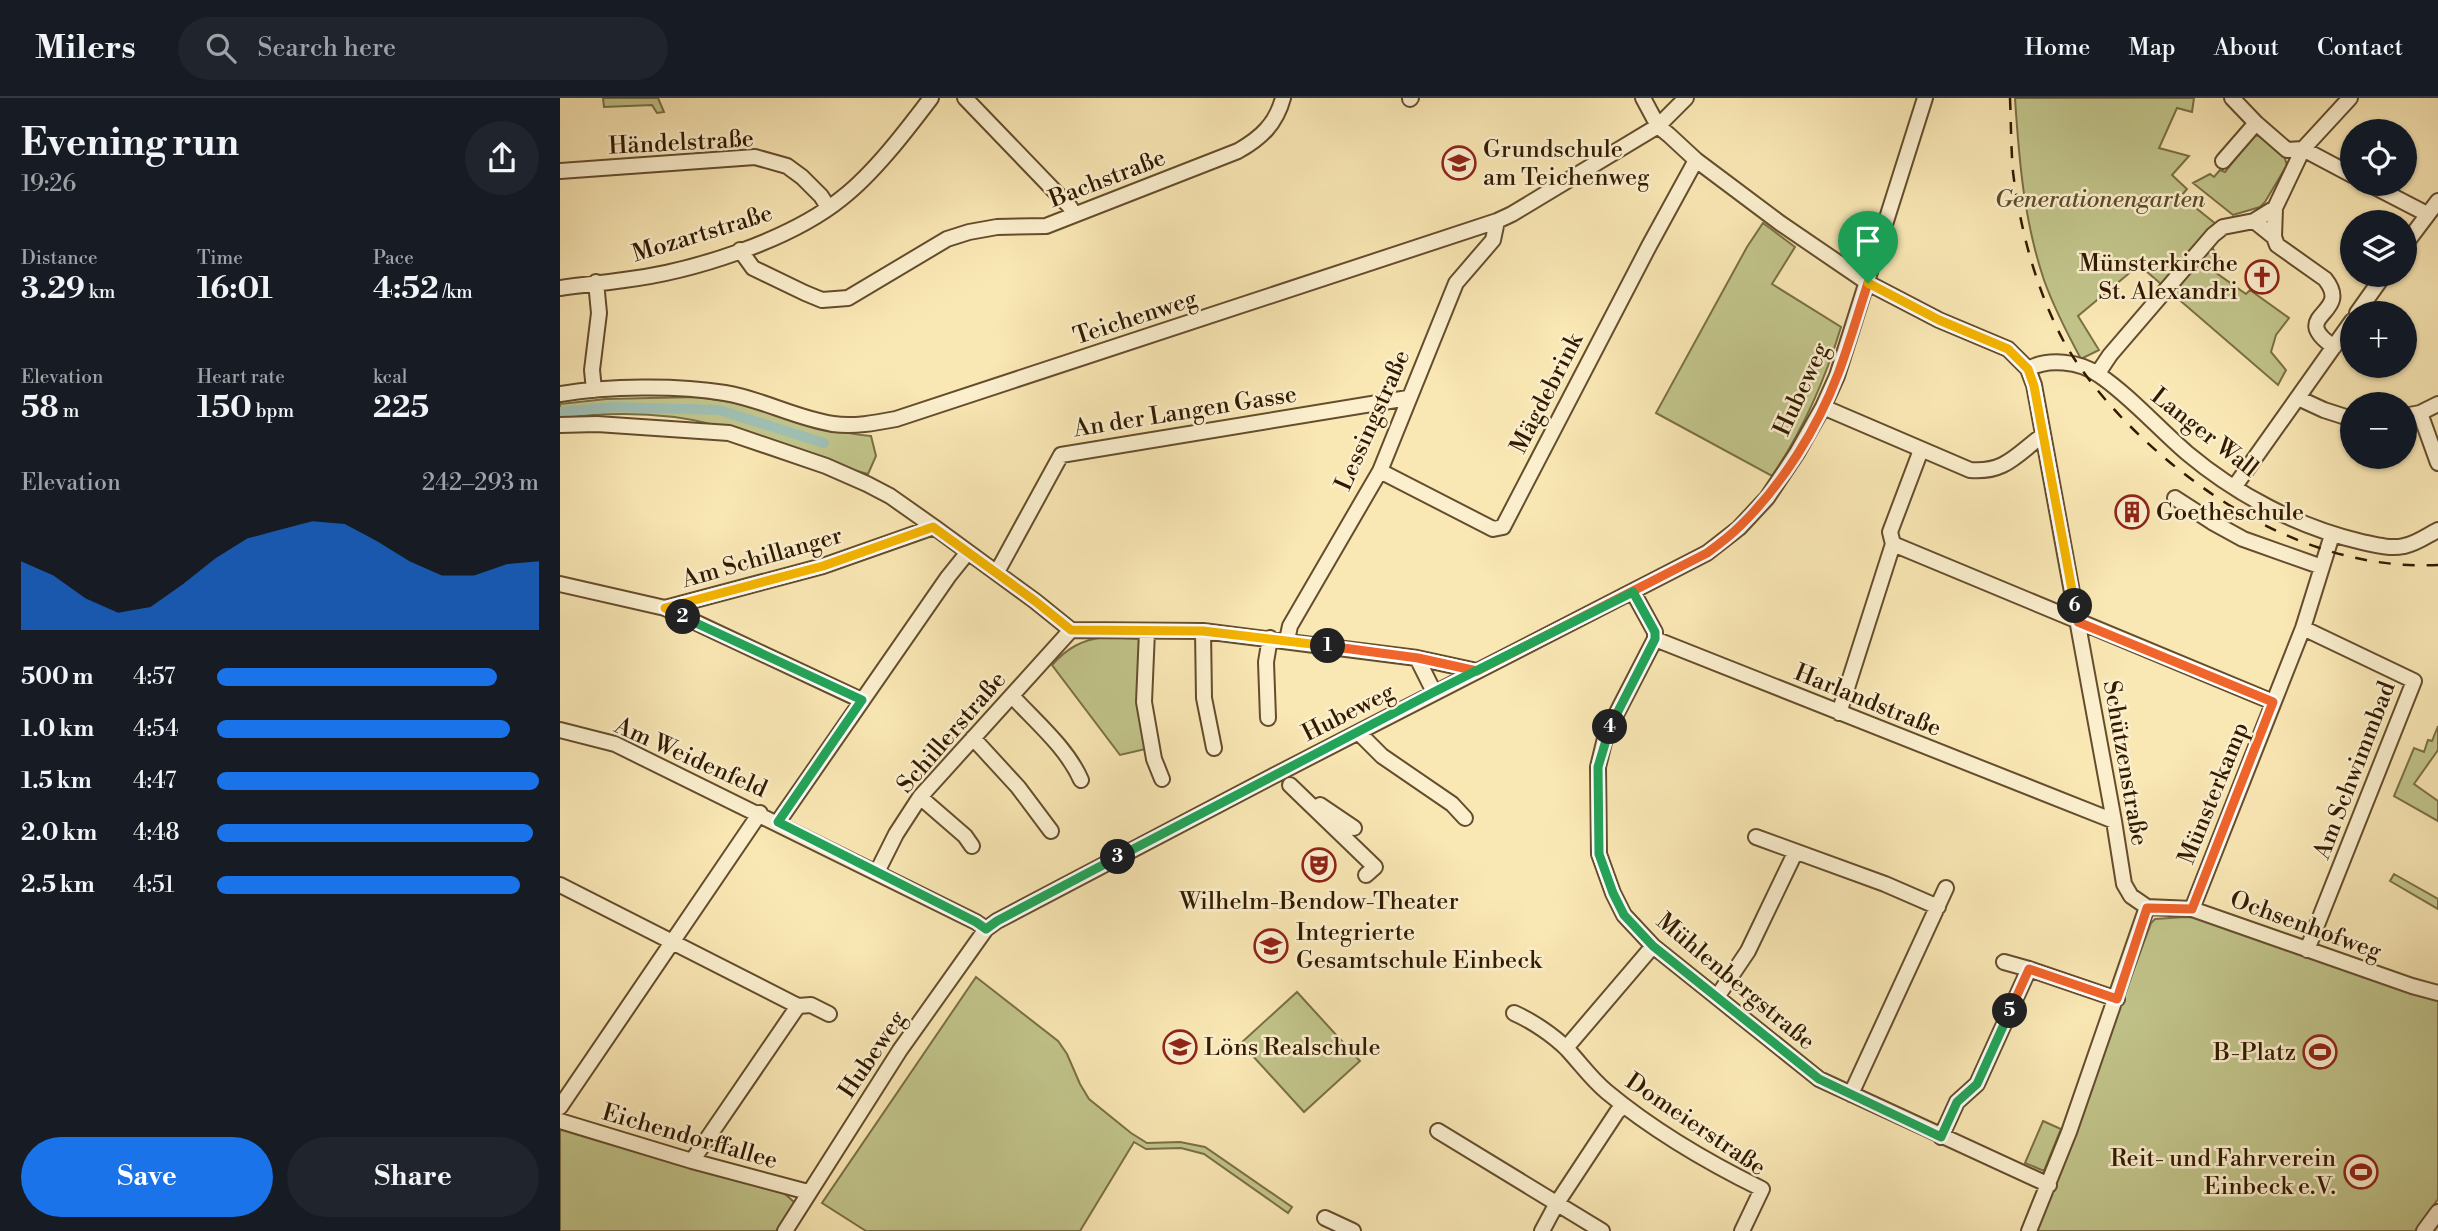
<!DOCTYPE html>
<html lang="en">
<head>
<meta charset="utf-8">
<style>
	body { margin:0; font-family:"Libre Bodoni",serif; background:#20242c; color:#f1f3f6; height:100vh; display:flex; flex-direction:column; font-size:26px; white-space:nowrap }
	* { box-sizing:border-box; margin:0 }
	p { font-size:23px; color:#9ea1a6 }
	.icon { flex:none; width:38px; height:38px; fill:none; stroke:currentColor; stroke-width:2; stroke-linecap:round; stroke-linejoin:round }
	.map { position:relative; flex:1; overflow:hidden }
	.sheet { display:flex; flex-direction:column; background:#171b24; width:560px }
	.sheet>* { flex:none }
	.buttons { position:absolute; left:1780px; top:21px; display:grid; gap:14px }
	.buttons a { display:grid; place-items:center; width:77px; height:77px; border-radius:50%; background:#171b24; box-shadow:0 2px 5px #0004; font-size:35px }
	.pin { position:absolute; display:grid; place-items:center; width:60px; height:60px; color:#fff; margin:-72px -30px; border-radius:50% 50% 50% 0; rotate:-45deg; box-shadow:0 0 7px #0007 }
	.pin .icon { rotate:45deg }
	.km { position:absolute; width:35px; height:35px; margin:-18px; border-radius:50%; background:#222; color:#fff; font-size:19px; line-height:35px; text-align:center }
	.round { display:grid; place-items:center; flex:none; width:74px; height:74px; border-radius:37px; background:#20242c }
	.summary { display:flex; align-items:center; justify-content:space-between; height:119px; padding:0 21px }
	h1 { font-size:38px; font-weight:800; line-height:52px }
	.figures { display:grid; grid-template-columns:repeat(3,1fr); gap:10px; height:119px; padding:7px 21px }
	.figures div { display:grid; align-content:center }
	.figures b { font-size:30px; font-weight:800 }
	.figures small { font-size:19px; font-weight:400 }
	.figures p { font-size:19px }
	.chart { height:196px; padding:14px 21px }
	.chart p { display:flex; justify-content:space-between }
	.chart svg { width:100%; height:126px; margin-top:7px; fill:#1a73e8; opacity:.7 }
	.button { display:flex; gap:14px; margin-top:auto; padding:14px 21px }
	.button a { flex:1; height:80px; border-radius:42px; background:#1a73e8; color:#fff; font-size:28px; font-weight:800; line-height:80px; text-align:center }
	.button a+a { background:#20242c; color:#f1f3f6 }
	ul { padding:0 21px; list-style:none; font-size:23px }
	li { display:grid; grid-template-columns:112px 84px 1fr; align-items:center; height:52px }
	li i { height:18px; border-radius:9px; background:#1a73e8 }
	header { display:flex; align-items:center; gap:42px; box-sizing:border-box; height:98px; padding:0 35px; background:#171b24; border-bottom:2px solid #363941 }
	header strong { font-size:33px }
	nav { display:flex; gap:38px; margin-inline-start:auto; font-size:24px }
	.search { width:490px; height:63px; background:#20242c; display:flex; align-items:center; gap:18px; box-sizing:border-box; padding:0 24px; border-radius:38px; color:#9ea1a6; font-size:26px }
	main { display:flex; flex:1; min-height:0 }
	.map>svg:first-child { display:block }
</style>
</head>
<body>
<header>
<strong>Milers</strong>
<div class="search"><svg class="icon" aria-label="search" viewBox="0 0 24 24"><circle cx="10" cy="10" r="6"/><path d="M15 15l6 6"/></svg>Search here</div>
<nav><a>Home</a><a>Map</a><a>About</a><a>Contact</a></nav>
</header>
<main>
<section class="sheet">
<div class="summary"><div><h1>Evening run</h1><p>19:26</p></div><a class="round"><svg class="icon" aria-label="share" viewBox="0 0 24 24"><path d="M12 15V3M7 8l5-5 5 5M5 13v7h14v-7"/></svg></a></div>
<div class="figures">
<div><p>Distance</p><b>3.29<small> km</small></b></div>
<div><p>Time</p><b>16:01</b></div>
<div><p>Pace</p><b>4:52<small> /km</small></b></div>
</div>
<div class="figures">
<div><p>Elevation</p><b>58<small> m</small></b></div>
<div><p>Heart rate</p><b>150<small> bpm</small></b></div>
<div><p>kcal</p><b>225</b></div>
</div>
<div class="chart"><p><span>Elevation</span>242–293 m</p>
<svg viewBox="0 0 160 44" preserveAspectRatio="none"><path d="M0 44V20L10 25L20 33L30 38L40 36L50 28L60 19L70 12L80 9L90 6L100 7L110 13L120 20L130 25L140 25L150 21L160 20V44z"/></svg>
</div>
<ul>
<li><b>500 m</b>4:57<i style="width:87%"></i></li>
<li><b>1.0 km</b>4:54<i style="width:91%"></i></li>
<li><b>1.5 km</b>4:47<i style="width:100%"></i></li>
<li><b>2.0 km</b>4:48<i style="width:98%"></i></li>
<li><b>2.5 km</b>4:51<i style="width:94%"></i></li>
</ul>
<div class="button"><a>Save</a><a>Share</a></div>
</section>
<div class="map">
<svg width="1878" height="1133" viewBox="0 0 1878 1133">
	<rect width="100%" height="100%" fill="#f9e7b4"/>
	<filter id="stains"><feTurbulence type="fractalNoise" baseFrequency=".00286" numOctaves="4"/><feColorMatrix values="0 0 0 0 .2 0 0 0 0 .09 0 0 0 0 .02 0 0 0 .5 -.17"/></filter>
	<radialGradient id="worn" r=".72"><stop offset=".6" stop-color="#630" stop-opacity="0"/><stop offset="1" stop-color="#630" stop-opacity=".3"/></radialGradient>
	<path fill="#c1c48a" stroke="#7a6f45" stroke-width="2" d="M 43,0 L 98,0 L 104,14 L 97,15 L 92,7 L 44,9 Z
		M 1455,0 L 1634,0 L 1632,14 L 1617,10 L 1599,50 L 1629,58 L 1612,77 L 1627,91 L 1621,98 L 1656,126 L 1641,142 L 1653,147 L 1653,151 L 1659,160 L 1653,168 L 1655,174 L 1686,196 L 1690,192 L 1729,220 L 1716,237 L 1711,254 L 1726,272 L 1718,287 L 1579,167 L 1518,218 L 1539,252 L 1521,261 C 1507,235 1494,210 1484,182 C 1464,123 1459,62 1455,0 Z
		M 1694,37 L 1699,38 L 1724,58 L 1727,67 L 1705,104 L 1700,109 L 1673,117 L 1633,85 L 1650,76 L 1654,79 L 1660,72 L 1665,74 L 1679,56 L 1678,51 Z
		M 1203,125 L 1235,149 L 1212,186 L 1281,229 C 1265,282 1244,331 1212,378 L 1096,315 L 1187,149 Z
		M 136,299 C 150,301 165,302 179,306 C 223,317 265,334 311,338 L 316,358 L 308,376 C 256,363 207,340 155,327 C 106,314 50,314 0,320 L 0,306 L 46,301 Z
		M 544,539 L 581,541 L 590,650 L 560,657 L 492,567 C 507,550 522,542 544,539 Z
		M 1878,628 L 1878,652 L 1854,686 L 1878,703 L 1878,723 L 1834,698 L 1854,650 L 1864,654 L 1868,642 L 1872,643 Z
		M 1834,776 L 1878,801 L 1878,811 L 1830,783 Z
		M 1625,819 L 1640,820 L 1851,895 L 1878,901 L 1878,1101 L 1855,1133 L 1477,1133 L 1591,825 L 1595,821 Z
		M 416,879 L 498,943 L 507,956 L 520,986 L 529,1001 L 571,1035 L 587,1045 L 620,1044 L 645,1049 L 732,1109 L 728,1115 L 644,1056 L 621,1050 L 586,1051 L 574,1044 L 520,1133 L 306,1133 L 262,1105 Z
		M 737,894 L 800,963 L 744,1014 L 681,945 Z
		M 1483,1023 L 1501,1031 L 1484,1073 L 1465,1065 Z
		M 0,1027 L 224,1095 L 235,1105 L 218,1133 L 0,1133 Z"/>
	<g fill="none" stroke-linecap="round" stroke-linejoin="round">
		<path stroke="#9fbfb3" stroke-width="10" d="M 0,314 L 53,309 L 159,312 L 264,345"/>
		<defs>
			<path id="minor" d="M 405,0 L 510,109 L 514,117
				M 1083,0 L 1098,28 L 1109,37 L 1136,62 L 1220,125 L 1308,185 L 1379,222 L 1448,251 L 1468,271 L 1474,287 L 1554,723 L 1564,786 L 1571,798 L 1587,809 L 1632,811 L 1852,888 L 1878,895
				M 1672,0 L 1696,25
				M 1790,0 L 1743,51 L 1792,77
				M 850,1 L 851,0
				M 1663,63 L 1696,25 L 1727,52 L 1743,51 L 1715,110 L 1714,139
				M 0,73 L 195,59 L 227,68 L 242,79 L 261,98 L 268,109
				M 1809,86 L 1867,116
				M 1694,123 L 1714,139 L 1717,147 L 1765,181 C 1794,217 1726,216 1774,249
				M 1844,148 L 1878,103
				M 180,152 L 193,170 L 245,195 L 262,202 L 288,200 L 387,141 L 409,134 L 437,129 L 486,128 L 678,53 C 701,40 716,26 723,0
				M 0,190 C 21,187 42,185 64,182 C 131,174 229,143 282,100 C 314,75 346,33 371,0
				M 1797,215 L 1824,177
				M 1468,271 C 1488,260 1520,263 1539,277 C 1569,297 1599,331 1627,355 C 1677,397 1738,429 1802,444 C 1816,447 1830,451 1844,448 C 1856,446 1868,437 1878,432
				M 1538,275 L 1550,257 L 1653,137 L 1663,129 L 1694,123 L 1715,110
				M 34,292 L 32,272 L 39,215 L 36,184
				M 0,296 C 48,288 117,287 165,295 C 202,301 235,320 273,326 C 294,329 315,325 336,321 L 937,123 L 952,116 L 1098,28 L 1126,0
				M 1738,300 L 1764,312 L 1792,321
				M 1263,309 L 1410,372 C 1445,375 1456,357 1483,337
				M 1860,315 L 1878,365
				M 1844,318 L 1860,315 L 1878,306
				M 0,327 L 37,326 L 169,335 L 266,368 L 307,386 L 330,398 L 374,429
				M 820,373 L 933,431 L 943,429 L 1089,148 L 1136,62
				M 1675,388 L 1792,223
				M 1615,400 L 1652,424 L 1683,441 L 1762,469
				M 1333,446 L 1713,604
				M 437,474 L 501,357 L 848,300
				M 0,486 L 105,510 L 301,602
				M 1073,494 L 1095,534 L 1095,541
				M 105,510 L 263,468 L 374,429 L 475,503 L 511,532 L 643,533 L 857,560 L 917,573
				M 1743,530 L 1854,583 L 1747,852
				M 587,533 L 584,604 L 594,661 L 602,681
				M 643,533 L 644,600 L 654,650
				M 1095,541 L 1046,636 L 1038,669 L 1039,756 L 1053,795 L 1064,817 L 1093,848 L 1259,981 L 1489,1087
				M 1095,541 L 1554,723
				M 727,542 L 730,528 L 820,373 L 896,185 L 933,142 L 937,123
				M 857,560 L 874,594
				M 453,599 C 476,624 507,650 521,682
				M 1279,615 L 1333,446 L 1330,434 L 1361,352
				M 708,620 L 706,564 L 710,540
				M 0,632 L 55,646 L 416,824 L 426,831
				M 799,635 L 822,658 L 892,706 L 905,720
				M 413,640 L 458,689 L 491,733
				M 730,687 L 815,769 L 806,777
				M 360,699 L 405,738 L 412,748
				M 760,707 L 794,730
				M 218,724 L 388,479 L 408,454
				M 1196,739 L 1325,786 L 1378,809
				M 317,774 L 336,736 L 360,699 L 511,532
				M 0,787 L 238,908 L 251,907 L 269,916
				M 1632,811 L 1743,530 L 1772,437
				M 1444,864 L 1469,871
				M 1157,899 L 1188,853 L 1235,755
				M 954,915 C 972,923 993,937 1007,951 C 1021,966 1031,981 1047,994 C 1094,1033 1147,1064 1202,1091 L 1182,1133
				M 1006,950 L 1093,848
				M 1291,996 L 1386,790
				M 0,1009 L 200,715
				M 0,1023 L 132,1063 L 248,1094
				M 878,1033 L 1042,1133
				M 1381,1039 L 1397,1004 L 1417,986 L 1469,871 L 1557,901
				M 132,1063 L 238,908
				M 765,1120 L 793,1133
				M 225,1133 L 340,952 L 426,831 L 437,823 L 715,677 L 1147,455 L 1179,430 L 1207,400 L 1237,355 L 1263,309 L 1277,278 L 1365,0
				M 982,1133 L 997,1105 L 1057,1014 L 1064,1008
				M 1469,1133 L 1509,1034 L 1587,809
				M 1864,1133 L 1878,1114"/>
		</defs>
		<use href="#minor" stroke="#644d2d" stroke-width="18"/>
		<use href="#minor" stroke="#fbefce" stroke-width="14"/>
		<path stroke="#321a00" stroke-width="2.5" stroke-dasharray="12 12" stroke-linecap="butt" d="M 1450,0 C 1451,25 1451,50 1453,74 C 1460,131 1476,191 1503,242 C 1519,271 1541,298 1564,322 C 1645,405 1758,473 1878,467"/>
	</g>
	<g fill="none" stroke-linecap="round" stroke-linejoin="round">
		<defs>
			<path id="split-1" d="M 768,548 L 858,560 L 917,573 L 1147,455 C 1158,447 1170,438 1180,428 C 1222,387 1257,331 1278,276 C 1289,247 1298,215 1308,185"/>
			<path id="split-2" d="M 123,519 L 105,510 L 263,468 L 373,429 L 475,503 L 511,532 L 643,533 L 768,548"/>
			<path id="split-3" d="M 123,519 L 302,602 L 218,724 L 416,824 L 426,831 L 437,823 L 558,759"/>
			<path id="split-4" d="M 558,759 L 874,594 L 1073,494 L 1095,534 L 1095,541 L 1050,629"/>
			<path id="split-5" d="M 1050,629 L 1038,669 L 1039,756 L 1053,795 L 1064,817 L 1093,848 L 1259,981 L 1381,1039 L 1397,1004 L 1417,986 L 1450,913"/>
			<path id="split-6" d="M 1450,913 L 1469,871 L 1557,901 L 1587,810 L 1632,811 L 1713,604 L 1518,524 L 1515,508"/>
			<path id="split-7" d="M 1308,185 L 1379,222 L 1448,251 L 1468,271 L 1474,288 L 1515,508"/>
		</defs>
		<use href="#split-1" stroke="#fff" stroke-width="14"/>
		<use href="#split-2" stroke="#fff" stroke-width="14"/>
		<use href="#split-3" stroke="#fff" stroke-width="14"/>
		<use href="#split-4" stroke="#fff" stroke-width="14"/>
		<use href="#split-5" stroke="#fff" stroke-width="14"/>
		<use href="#split-6" stroke="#fff" stroke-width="14"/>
		<use href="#split-7" stroke="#fff" stroke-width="14"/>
		<use href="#split-1" stroke="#f0652b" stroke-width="9"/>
		<use href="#split-2" stroke="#f5b400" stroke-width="9"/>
		<use href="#split-3" stroke="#22a559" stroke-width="9"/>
		<use href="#split-4" stroke="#22a559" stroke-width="9"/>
		<use href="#split-5" stroke="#22a559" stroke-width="9"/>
		<use href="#split-6" stroke="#f0652b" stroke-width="9"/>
		<use href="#split-7" stroke="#f5b400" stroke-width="9"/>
	</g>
	<defs>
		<symbol id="school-ring" viewBox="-11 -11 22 22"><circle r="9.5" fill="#fbefce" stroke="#8f2418" stroke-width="1.5"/><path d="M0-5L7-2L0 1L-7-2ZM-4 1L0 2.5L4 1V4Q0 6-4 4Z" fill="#8f2418"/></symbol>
		<symbol id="church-ring" viewBox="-11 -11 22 22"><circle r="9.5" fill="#fbefce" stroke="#8f2418" stroke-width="1.5"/><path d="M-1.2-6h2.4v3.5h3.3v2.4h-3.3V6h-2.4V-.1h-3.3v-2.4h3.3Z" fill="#8f2418"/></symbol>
		<symbol id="building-ring" viewBox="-11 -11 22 22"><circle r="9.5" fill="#fbefce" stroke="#8f2418" stroke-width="1.5"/><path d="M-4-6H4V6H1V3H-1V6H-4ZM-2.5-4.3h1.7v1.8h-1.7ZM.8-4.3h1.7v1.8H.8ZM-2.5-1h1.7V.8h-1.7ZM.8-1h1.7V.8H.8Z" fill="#8f2418"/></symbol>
		<symbol id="theatre-ring" viewBox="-11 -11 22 22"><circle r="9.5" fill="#fbefce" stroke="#8f2418" stroke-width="1.5"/><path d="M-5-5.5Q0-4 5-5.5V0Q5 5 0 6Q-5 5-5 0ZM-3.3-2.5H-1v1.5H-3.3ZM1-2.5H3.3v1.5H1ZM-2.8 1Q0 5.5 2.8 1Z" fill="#8f2418"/></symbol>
		<symbol id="stadium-ring" viewBox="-11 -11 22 22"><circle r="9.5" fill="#fbefce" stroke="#8f2418" stroke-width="1.5"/><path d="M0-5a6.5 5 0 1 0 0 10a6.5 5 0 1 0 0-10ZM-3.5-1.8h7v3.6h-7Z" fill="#8f2418"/></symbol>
	</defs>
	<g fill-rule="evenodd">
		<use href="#school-ring" x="880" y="46" width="38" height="38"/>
		<use href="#church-ring" x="1683" y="160" width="38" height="38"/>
		<use href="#building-ring" x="1553" y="395" width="38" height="38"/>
		<use href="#theatre-ring" x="740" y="748" width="38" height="38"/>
		<use href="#school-ring" x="692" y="829" width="38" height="38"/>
		<use href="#school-ring" x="601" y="930" width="38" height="38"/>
		<use href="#stadium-ring" x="1741" y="935" width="38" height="38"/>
		<use href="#stadium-ring" x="1782" y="1055" width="38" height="38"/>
	</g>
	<g text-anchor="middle" stroke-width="5" stroke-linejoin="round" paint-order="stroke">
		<g font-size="24" fill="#321a00" stroke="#fbefce">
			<text transform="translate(121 44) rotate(-3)" y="8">Händelstraße</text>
			<text transform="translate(547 80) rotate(-21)" y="8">Bachstraße</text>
			<text transform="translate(142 135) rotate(-17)" y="8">Mozartstraße</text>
			<text transform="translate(575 219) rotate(-18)" y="8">Teichenweg</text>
			<text transform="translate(1241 291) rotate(-65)" y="8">Hubeweg</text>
			<text transform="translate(986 295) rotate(-63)" y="8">Mägdebrink</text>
			<text transform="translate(625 313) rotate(-9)" y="8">An der Langen Gasse</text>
			<text transform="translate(812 322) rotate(-66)" y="8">Lessingstraße</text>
			<text transform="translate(1645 334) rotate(38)" y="8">Langer Wall</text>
			<text transform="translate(202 459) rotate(-16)" y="8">Am Schillanger</text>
			<text transform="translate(1308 602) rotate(22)" y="8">Harlandstraße</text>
			<text transform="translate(788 614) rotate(-27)" y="8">Hubeweg</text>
			<text transform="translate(391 634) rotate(-49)" y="8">Schillerstraße</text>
			<text transform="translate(131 659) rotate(24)" y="8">Am Weidenfeld</text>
			<text transform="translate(1566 665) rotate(80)" y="8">Schützenstraße</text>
			<text transform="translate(1794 672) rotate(-69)" y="8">Am Schwimmbad</text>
			<text transform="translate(1653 695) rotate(-68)" y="8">Münsterkamp</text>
			<text transform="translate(1746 827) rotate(20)" y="8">Ochsenhofweg</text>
			<text transform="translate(1176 883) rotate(40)" y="8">Mühlenbergstraße</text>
			<text transform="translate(312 956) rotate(-56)" y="8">Hubeweg</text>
			<text transform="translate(1136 1026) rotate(34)" y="8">Domeierstraße</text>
			<text transform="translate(130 1038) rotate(16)" y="8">Eichendorffallee</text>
		</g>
		<g font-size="24" fill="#321a00" stroke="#fbefce" text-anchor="start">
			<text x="923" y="59">Grundschule<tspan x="923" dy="28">am Teichenweg</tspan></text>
			<text x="1678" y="173" text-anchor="end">Münsterkirche<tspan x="1678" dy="28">St. Alexandri</tspan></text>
			<text x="1596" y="422">Goetheschule</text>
			<text x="759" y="811" text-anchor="middle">Wilhelm-Bendow-Theater</text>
			<text x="736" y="842">Integrierte<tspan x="736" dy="28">Gesamtschule Einbeck</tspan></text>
			<text x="644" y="957">Löns Realschule</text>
			<text x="1736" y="962" text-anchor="end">B-Platz</text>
			<text x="1776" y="1068" text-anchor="end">Reit- und Fahrverein<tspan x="1776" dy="28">Einbeck e.V.</tspan></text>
		</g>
		<g font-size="24" font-style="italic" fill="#5d4d29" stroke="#fbefce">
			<text x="1540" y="109">Generationengarten</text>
		</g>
	</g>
	<rect width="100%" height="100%" filter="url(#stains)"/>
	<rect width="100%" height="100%" fill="url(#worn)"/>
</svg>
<div class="buttons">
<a><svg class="icon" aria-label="locate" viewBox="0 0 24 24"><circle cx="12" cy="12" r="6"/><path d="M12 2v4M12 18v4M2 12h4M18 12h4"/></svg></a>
<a><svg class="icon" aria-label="layers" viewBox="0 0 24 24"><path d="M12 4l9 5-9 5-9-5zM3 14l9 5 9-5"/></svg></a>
<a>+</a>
<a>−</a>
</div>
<div class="pin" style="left:1308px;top:185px;background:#1e9e55"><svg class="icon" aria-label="arrive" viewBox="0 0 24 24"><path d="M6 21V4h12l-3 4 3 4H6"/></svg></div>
<b class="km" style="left:768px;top:548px">1</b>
<b class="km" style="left:123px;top:519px">2</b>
<b class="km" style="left:558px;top:759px">3</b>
<b class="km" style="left:1050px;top:629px">4</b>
<b class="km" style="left:1450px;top:913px">5</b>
<b class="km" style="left:1515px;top:508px">6</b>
</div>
</main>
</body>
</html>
